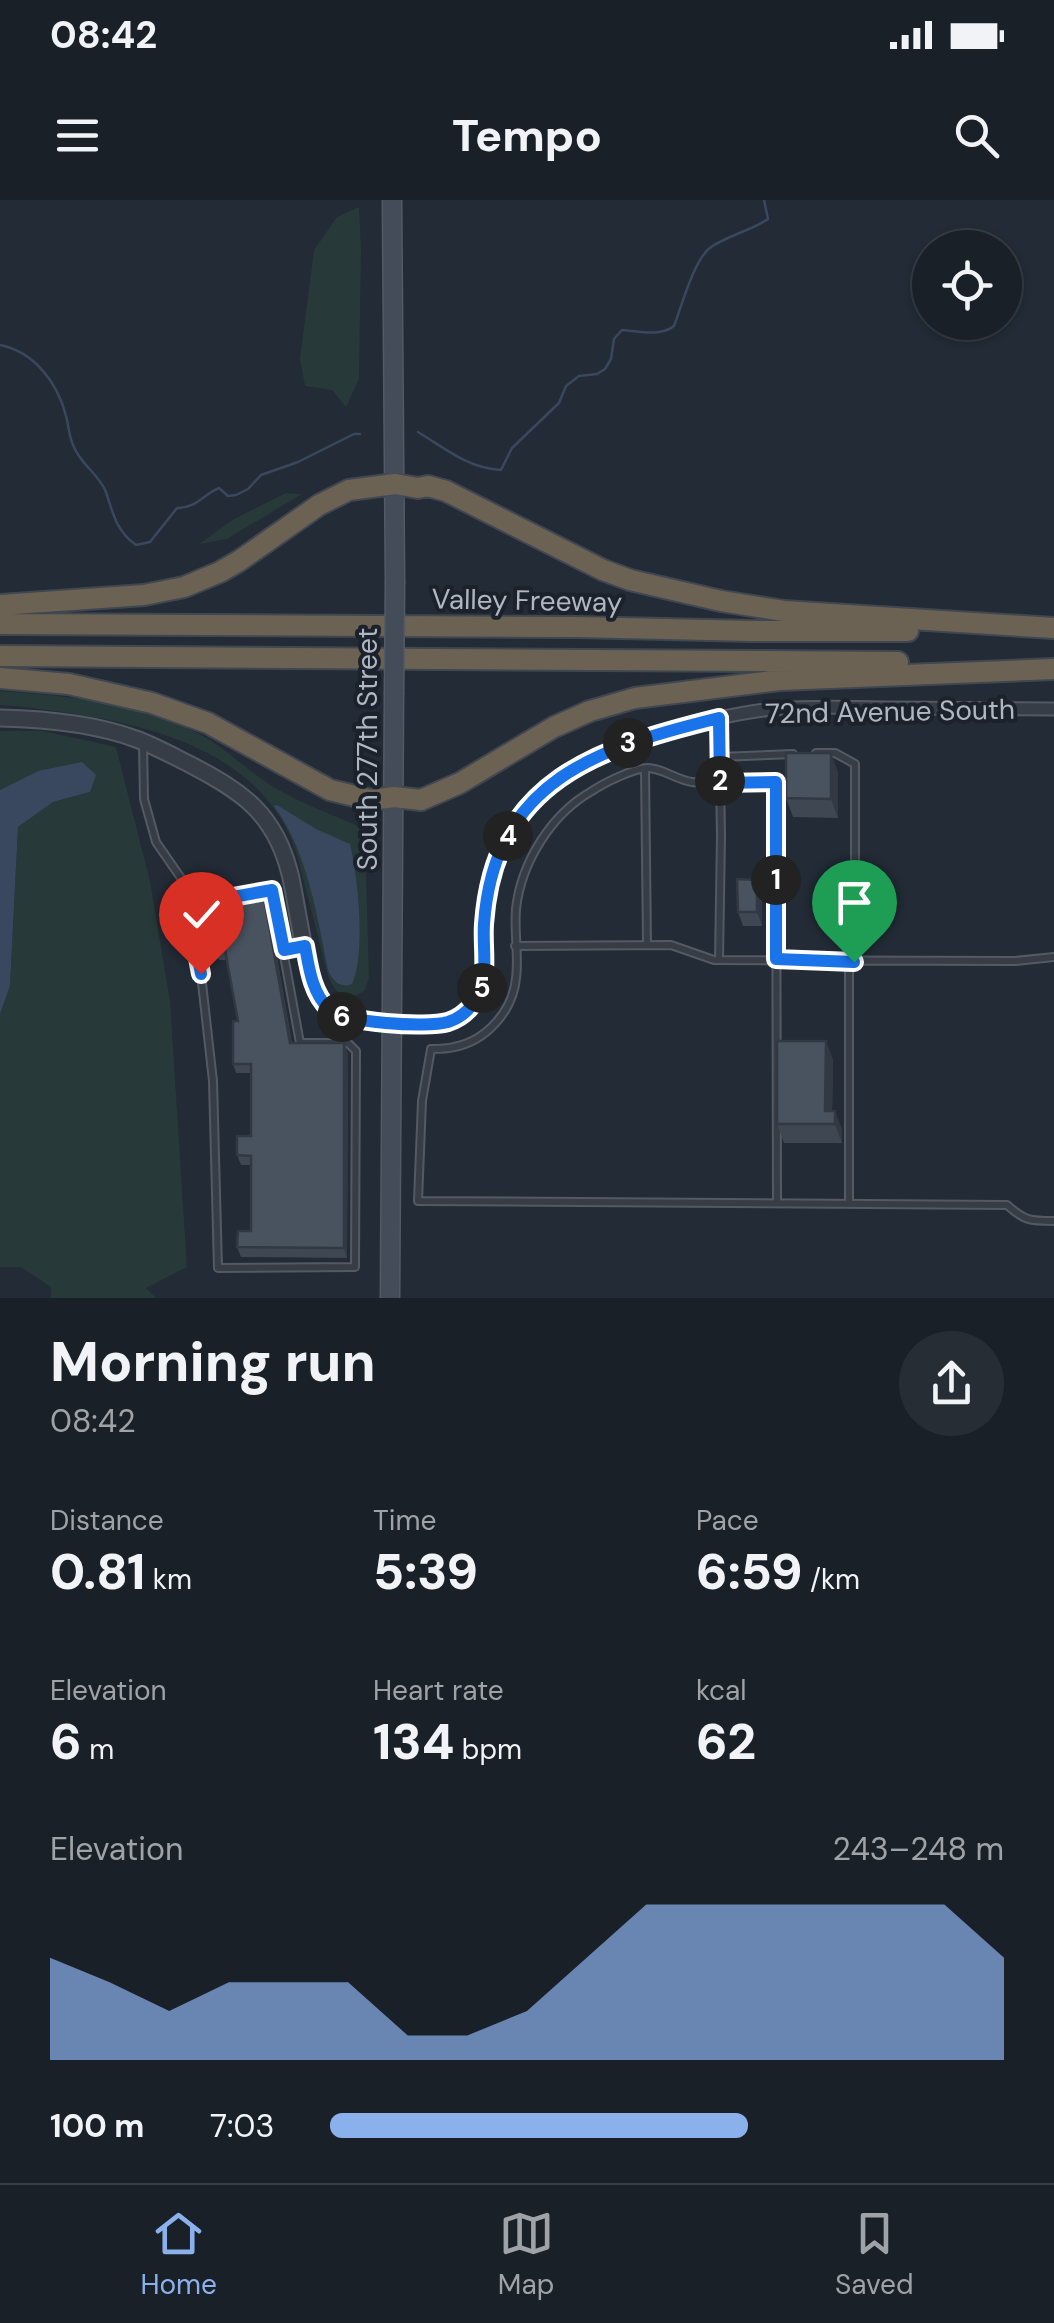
<!DOCTYPE html>
<html lang="en">
<head>
<meta charset="utf-8">
<style>
	body { margin:0; font-family:"DM Sans",sans-serif; background:#272d34; color:#f1f3f6; height:100vh; display:flex; flex-direction:column; font-size:38px; white-space:nowrap }
	* { box-sizing:border-box; margin:0 }
	p { font-size:32px; color:#9fa3a8 }
	.icon { flex:none; width:55px; height:55px; fill:none; stroke:currentColor; stroke-width:2; stroke-linecap:round; stroke-linejoin:round }
	.map { position:relative; height:1098px; overflow:hidden }
	.drawer { display:flex; flex-direction:column; background:#1a2028; flex:1 }
	.drawer>* { flex:none }
	.buttons { position:absolute; left:912px; top:30px; display:grid; gap:20px }
	.buttons a { display:grid; place-items:center; width:110px; height:110px; border-radius:50%; background:#1a2028; box-shadow:0 2px 8px #0004,0 0 0 2px #383e45; font-size:50px }
	.pin { position:absolute; display:grid; place-items:center; width:85px; height:85px; color:#fff; margin:-102px -42px; border-radius:50% 50% 50% 0; rotate:-45deg; box-shadow:0 0 10px #0007 }
	.pin .icon { rotate:45deg }
	.km { position:absolute; width:50px; height:50px; margin:-25px; border-radius:50%; background:#222; color:#fff; font-size:28px; line-height:50px; text-align:center }
	.round { display:grid; place-items:center; flex:none; width:105px; height:105px; border-radius:52px; background:#272d34 }
	.head { display:flex; align-items:center; justify-content:space-between; height:170px; padding:0 50px }
	h1 { font-size:55px; font-weight:800; line-height:75px }
	.metrics { display:grid; grid-template-columns:repeat(3,1fr); gap:15px; height:170px; padding:10px 50px }
	.metrics div { display:grid; align-content:center }
	.metrics b { font-size:50px; font-weight:800 }
	.metrics small { font-size:28px; font-weight:400 }
	.metrics p { font-size:28px }
	.chart { height:280px; padding:20px 50px }
	.chart p { display:flex; justify-content:space-between }
	.chart svg { width:100%; height:180px; margin-top:10px; fill:#8bb1ed; opacity:.7 }
	ul { padding:0 50px; list-style:none; font-size:32px }
	li { display:grid; grid-template-columns:160px 120px 1fr; align-items:center; height:75px }
	li i { height:25px; border-radius:12px; background:#8bb1ed }
	.status { display:flex; justify-content:space-between; align-items:center; height:70px; padding:0 50px; background:#1a2028; direction:ltr }
	.status svg { height:28px; fill:currentColor }
	header { display:flex; justify-content:space-between; align-items:center; height:130px; padding:0 50px; background:#1a2028; font-size:45px; font-weight:800 }
	.tabs { display:flex; justify-content:space-around; align-items:center; height:140px; border-top:2px solid #383e45; background:#1a2028; font-size:28px; color:#9fa3a8 }
	.tabs a { display:grid; justify-items:center; gap:5px }
	.tabs .selected { color:#8bb1ed }
	.map>svg:first-child { display:block }
</style>
</head>
<body>
<div class="status"><b>08:42</b><svg viewBox="0 0 49 12"><path d="M0 12V9h3v3zM5 12V6h3v6zM10 12V3h3v9zM15 12V0h3v12zM26 1h20v11H26zM47 4h2v5h-2z"/></svg></div>
<header><svg class="icon" aria-label="menu" viewBox="0 0 24 24"><path d="M4 6h16M4 12h16M4 18h16"/></svg>Tempo<svg class="icon" aria-label="search" viewBox="0 0 24 24"><circle cx="10" cy="10" r="6"/><path d="M15 15l6 6"/></svg></header>
<div class="map">
<svg width="1054" height="1098" viewBox="0 0 1054 1098">
	<rect width="100%" height="100%" fill="#222b36"/>
	<path fill="#273939" d="M 359,7 L 361,48 L 359,179 L 346,207 L 332,190 L 305,186 L 300,159 L 314,50 L 337,17 Z
		M 286,293 L 302,294 L 227,339 L 199,344 L 234,319 Z
		M 0,491 C 67,496 143,502 203,536 C 228,550 248,571 272,586 C 298,602 328,613 356,625 L 364,632 L 365,638 L 369,778 L 365,790 C 347,804 336,795 328,776 C 321,748 314,721 307,694 C 301,671 297,649 286,628 C 246,550 148,525 69,513 C 46,510 23,506 0,505 Z
		M 0,531 L 43,531 L 116,547 L 150,681 L 170,801 L 187,1067 L 146,1088 L 156,1098 L 51,1098 L 51,1087 L 21,1067 L 0,1067 L 0,814 L 10,786 L 18,627 L 53,602 L 90,592 L 38,571 L 0,590 Z"/>
	<path fill="#39485e" d="M 82,562 L 96,575 L 90,592 L 53,602 L 18,627 L 10,786 L 0,814 L 0,590 L 38,571 Z
		M 277,605 L 316,629 L 350,644 C 358,677 366,753 352,784 C 340,789 332,780 328,770 C 318,720 307,651 276,609 L 274,606 Z"/>
	<g fill="none" stroke-linecap="round" stroke-linejoin="round">
		<path stroke="#39485e" stroke-width="2.5" d="M 0,145 C 35,152 58,184 66,216 C 69,227 69,238 74,247 C 81,265 99,274 106,292 C 113,313 116,331 136,345 L 150,342 L 177,308 C 195,309 204,294 219,288 L 228,296 L 236,295 L 248,289 L 261,275 L 298,262 L 354,234 L 360,234
			M 418,232 C 446,249 468,268 501,270 L 512,248 L 559,203 L 566,186 L 579,176 L 597,174 L 605,169 L 611,159 L 614,139 L 622,130 C 639,131 660,137 674,126 C 682,105 694,59 711,47 C 729,35 750,31 768,19 L 764,0"/>
		<defs>
			<path id="service" d="M 719,518 L 721,636 L 719,760
				M 143,543 L 144,599 L 156,642 L 183,681 L 201,774 L 213,881 L 218,1068 L 355,1067 L 356,851 L 348,843 L 300,843 L 272,690 L 188,705
				M 816,553 L 835,553 L 855,564 L 855,679
				M 719,557 L 793,554
				M 645,569 L 647,745
				M 515,746 L 671,745 L 714,760 L 1015,761 L 1054,757
				M 777,1002 L 776,583 C 749,583 719,586 692,582 C 677,580 662,568 648,568 C 634,568 604,583 592,591 C 551,614 521,663 516,709 C 514,732 519,756 516,778 C 513,811 486,841 454,847 C 447,849 438,849 431,849 L 422,901 L 418,1001 L 1007,1005 C 1025,1021 1030,1021 1054,1021
				M 849,1003 L 849,762"/>
			<path id="minor" d="M 390,823 C 425,826 476,828 483,782 C 486,757 482,731 486,706 C 493,658 511,621 547,588 C 576,561 618,546 655,535 C 694,524 733,513 773,509 C 811,506 849,507 887,508 C 943,508 998,509 1054,509"/>
			<path id="tertiary" d="M 0,518 C 45,519 93,523 136,539 C 155,546 173,556 191,565 C 243,592 275,614 290,674 C 298,706 305,783 326,805 C 342,823 369,820 390,823"/>
			<path id="secondary" d="M 392,0 L 395,382
				M 390,1098 L 394,494"/>
			<path id="motorway" d="M 0,405 L 144,395 L 184,387 L 220,372 L 239,361 L 319,305 L 349,290 L 395,284 L 418,288 L 428,286 L 446,291 L 603,370 L 630,380 L 721,401 L 784,411 L 1054,428
				M 0,424 L 576,427 L 753,431 L 908,431
				M 0,456 L 898,462
				M 0,478 L 69,484 L 152,503 L 208,523 L 330,590 L 371,600 L 394,597 L 421,600 L 460,583 L 554,527 L 590,511 L 635,498 L 780,480 L 1054,469"/>
		</defs>
		<use href="#service" stroke="#535a64" stroke-width="10"/>
		<use href="#minor" stroke="#535a64" stroke-width="15"/>
		<use href="#tertiary" stroke="#535a64" stroke-width="19"/>
		<use href="#secondary" stroke="#535a64" stroke-width="21"/>
		<use href="#motorway" stroke="#404751" stroke-width="24"/>
		<use href="#service" stroke="#363d46" stroke-width="6"/>
		<use href="#minor" stroke="#363d46" stroke-width="11"/>
		<use href="#tertiary" stroke="#363d46" stroke-width="15"/>
		<use href="#secondary" stroke="#444c59" stroke-width="18"/>
		<use href="#motorway" stroke="#6c6253" stroke-width="20"/>
		<defs>
			<path id="secondary-bridge" d="M 394,494 L 395,382"/>
		</defs>
		<use href="#secondary-bridge" stroke="#535a64" stroke-width="21" stroke-linecap="butt"/>
		<use href="#secondary-bridge" stroke="#444c59" stroke-width="18"/>
	</g>
	<path fill="#3f4752" d="M 838,572 L 838,618 L 793,617 L 786,598 Z
		M 757,680 L 762,694 L 762,726 L 743,726 L 738,712 Z
		M 264,700 L 270,717 L 292,843 L 348,853 L 347,1058 L 241,1057 L 237,1047 L 251,1031 L 251,965 L 241,965 L 237,955 L 251,936 L 251,873 L 236,873 L 233,864 L 238,821 L 227,760 L 219,760 L 215,750 Z
		M 826,841 L 833,860 L 832,911 L 842,929 L 842,943 L 784,943 L 777,924 Z"/>
	<path fill="#333942" d="M 831,553 L 838,572 L 838,618 L 831,599 Z
		M 757,680 L 762,694 L 762,726 L 757,712 Z
		M 266,708 L 270,717 L 293,853 L 290,843 Z
		M 826,841 L 833,860 L 832,924 L 825,911 Z
		M 344,843 L 348,853 L 347,1058 L 344,1048 Z
		M 835,911 L 842,929 L 842,943 L 835,924 Z"/>
	<path fill="#49525f" stroke="#333942" stroke-width="2.5" d="M 786,553 L 831,553 L 831,599 L 786,598 Z
		M 737,679 L 757,680 L 757,712 L 738,712 Z
		M 256,699 L 264,700 L 266,708 L 290,843 L 344,843 L 344,1048 L 237,1047 L 238,1031 L 251,1031 L 251,956 L 237,955 L 237,936 L 251,936 L 251,864 L 233,864 L 233,821 L 238,821 L 225,750 L 215,750 L 208,710 L 254,702 Z
		M 777,841 L 826,841 L 825,911 L 835,911 L 835,924 L 777,924 Z"/>
	<g fill="none" stroke-linecap="round" stroke-linejoin="round">
		<defs>
			<path id="route" d="M 201,774 L 188,705 L 272,690 L 284,750 L 305,746 C 309,768 312,793 329,809 C 345,823 426,828 448,822 C 457,819 466,813 472,805 C 491,783 482,751 484,724 C 494,580 598,548 719,518 L 720,583 L 776,582 L 776,759 L 854,762"/>
		</defs>
		<use href="#route" stroke="#fff" stroke-width="20"/>
		<use href="#route" stroke="#1a73e8" stroke-width="12"/>
	</g>
	<g text-anchor="middle" stroke-width="8" stroke-linejoin="round" paint-order="stroke">
		<g font-size="28" fill="#b0b7c3" stroke="#1b222b">
			<text transform="translate(527 400) rotate(1)" y="10">Valley Freeway</text>
			<text transform="translate(890 511) rotate(-1)" y="10">72nd Avenue South</text>
			<text transform="translate(367 549) rotate(-90)" y="10">South 277th Street</text>
		</g>
	</g>
</svg>
<div class="buttons">
<a><svg class="icon" aria-label="locate" viewBox="0 0 24 24"><circle cx="12" cy="12" r="6"/><path d="M12 2v4M12 18v4M2 12h4M18 12h4"/></svg></a>
</div>
<div class="pin" style="left:854px;top:762px;background:#1e9e55"><svg class="icon" aria-label="arrive" viewBox="0 0 24 24"><path d="M6 21V4h12l-3 4 3 4H6"/></svg></div>
<div class="pin" style="left:201px;top:774px;background:#d93025"><svg class="icon" aria-label="check" viewBox="0 0 24 24"><path d="M5 12l5 5 9-10"/></svg></div>
<b class="km" style="left:776px;top:680px">1</b>
<b class="km" style="left:720px;top:581px">2</b>
<b class="km" style="left:628px;top:543px">3</b>
<b class="km" style="left:508px;top:636px">4</b>
<b class="km" style="left:482px;top:788px">5</b>
<b class="km" style="left:342px;top:817px">6</b>
</div>
<section class="drawer">
<div class="head"><div><h1>Morning run</h1><p>08:42</p></div><a class="round"><svg class="icon" aria-label="share" viewBox="0 0 24 24"><path d="M12 15V3M7 8l5-5 5 5M5 13v7h14v-7"/></svg></a></div>
<div class="metrics">
<div><p>Distance</p><b>0.81<small> km</small></b></div>
<div><p>Time</p><b>5:39</b></div>
<div><p>Pace</p><b>6:59<small> /km</small></b></div>
</div>
<div class="metrics">
<div><p>Elevation</p><b>6<small> m</small></b></div>
<div><p>Heart rate</p><b>134<small> bpm</small></b></div>
<div><p>kcal</p><b>62</b></div>
</div>
<div class="chart"><p><span>Elevation</span>243–248 m</p>
<svg viewBox="0 0 160 44" preserveAspectRatio="none"><path d="M0 44V19L10 25L20 32L30 25L40 25L50 25L60 38L70 38L80 32L90 19L100 6L110 6L120 6L130 6L140 6L150 6L160 19V44z"/></svg>
</div>
<ul>
<li><b>100 m</b>7:03<i style="width:62%"></i></li>
</ul>
</section>
<nav class="tabs">
<a class="selected"><svg class="icon" aria-label="home" viewBox="0 0 24 24"><path d="M3 11l9-7 9 7M6 9v11h12V9"/></svg>Home</a>
<a><svg class="icon" aria-label="map" viewBox="0 0 24 24"><path d="M3 6l6-2 6 2 6-2v14l-6 2-6-2-6 2zM9 4v14M15 6v14"/></svg>Map</a>
<a><svg class="icon" aria-label="saved" viewBox="0 0 24 24"><path d="M7 4h10v16l-5-4-5 4z"/></svg>Saved</a>
</nav>
</body>
</html>
